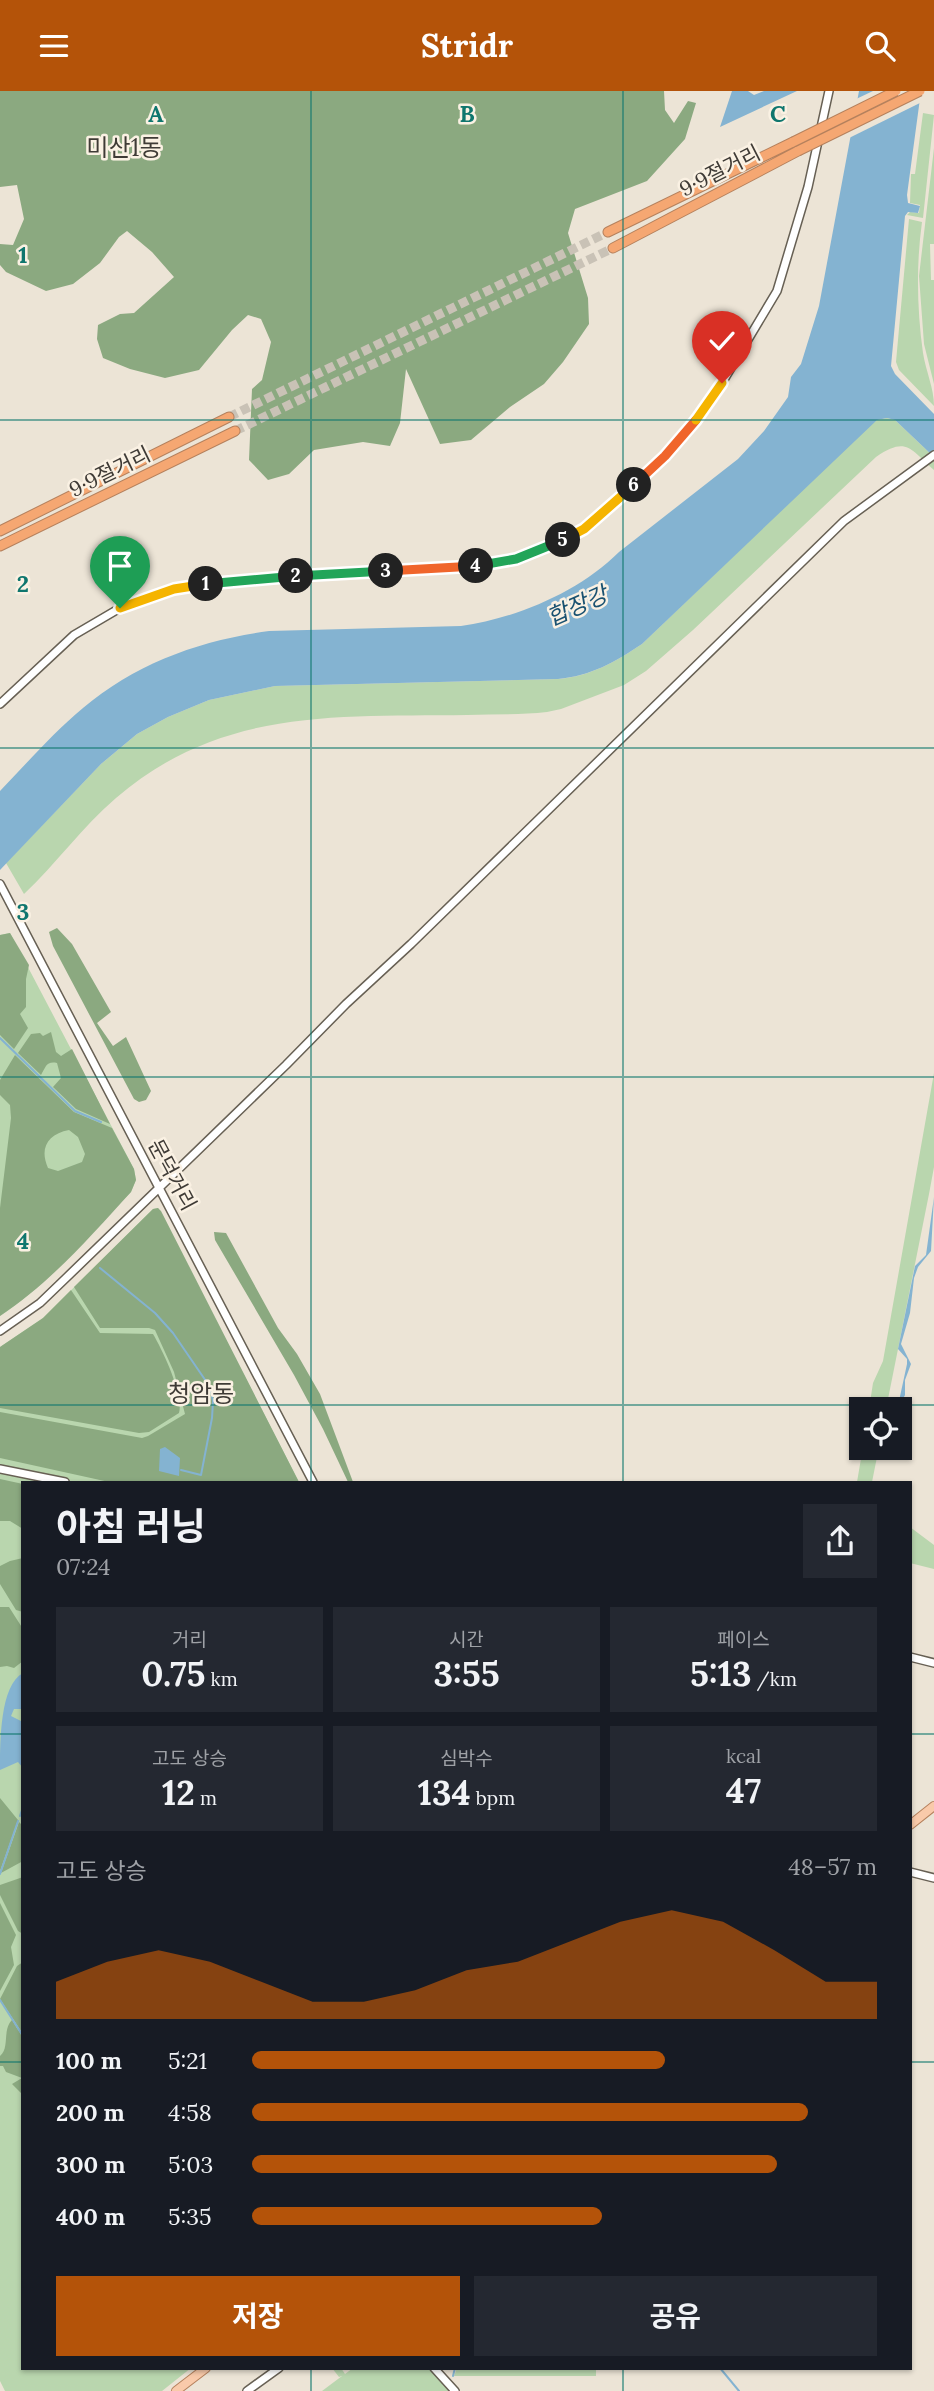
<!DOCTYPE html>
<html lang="ko">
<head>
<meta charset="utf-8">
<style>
	body { margin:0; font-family:Lora,"Noto Sans KR",serif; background:#242831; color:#f1f3f6; height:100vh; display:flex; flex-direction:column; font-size:26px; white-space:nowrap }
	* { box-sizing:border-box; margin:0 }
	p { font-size:23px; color:#9ea1a6 }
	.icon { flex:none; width:38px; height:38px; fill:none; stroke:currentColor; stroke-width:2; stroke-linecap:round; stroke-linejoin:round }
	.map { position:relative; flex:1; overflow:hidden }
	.details { position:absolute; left:21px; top:1390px; width:891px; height:889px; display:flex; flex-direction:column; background:#171b24; border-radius:0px; box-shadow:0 2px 5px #0004 }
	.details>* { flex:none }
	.controls { position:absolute; left:849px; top:1306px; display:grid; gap:14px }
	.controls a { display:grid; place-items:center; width:63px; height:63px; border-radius:0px; background:#171b24; box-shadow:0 2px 5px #0004; font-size:35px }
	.pin { position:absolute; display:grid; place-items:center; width:60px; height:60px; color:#fff; margin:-72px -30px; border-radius:50% 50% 50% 0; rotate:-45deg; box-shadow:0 0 7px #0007 }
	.pin .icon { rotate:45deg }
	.km { position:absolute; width:35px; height:35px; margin:-18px; border-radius:50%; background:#222; color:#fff; font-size:19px; line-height:35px; text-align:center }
	.round { display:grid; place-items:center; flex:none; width:74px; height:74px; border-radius:0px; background:#242831 }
	.summary { display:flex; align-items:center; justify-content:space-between; height:119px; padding:0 35px }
	h1 { font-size:38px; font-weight:700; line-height:52px }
	.stats { display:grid; grid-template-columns:repeat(3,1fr); gap:10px; height:119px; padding:7px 35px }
	.stats div { display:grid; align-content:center; border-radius:0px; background:#242831; text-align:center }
	.stats b { font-size:35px; font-weight:700 }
	.stats small { font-size:19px; font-weight:400 }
	.stats p { font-size:19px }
	.chart { height:196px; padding:14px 35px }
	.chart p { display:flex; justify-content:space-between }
	.chart svg { width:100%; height:126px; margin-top:7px; fill:#b45309; opacity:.7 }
	.button { display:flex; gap:14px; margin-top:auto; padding:14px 35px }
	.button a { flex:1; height:80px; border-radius:0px; background:#b45309; color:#fff; font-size:28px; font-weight:700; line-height:80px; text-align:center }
	.button a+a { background:#242831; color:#f1f3f6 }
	ul { padding:0 35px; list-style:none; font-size:23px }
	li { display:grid; grid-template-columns:112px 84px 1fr; align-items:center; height:52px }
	li i { height:18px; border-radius:9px; background:#b45309 }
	header { display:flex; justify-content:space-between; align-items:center; height:91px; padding:0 35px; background:#b45309; color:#fff; font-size:32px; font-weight:700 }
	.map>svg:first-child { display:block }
</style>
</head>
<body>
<header><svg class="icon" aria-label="menu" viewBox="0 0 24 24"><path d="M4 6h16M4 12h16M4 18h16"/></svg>Stridr<svg class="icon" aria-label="search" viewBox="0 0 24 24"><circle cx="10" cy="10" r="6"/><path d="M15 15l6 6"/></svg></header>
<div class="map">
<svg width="934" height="2300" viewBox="0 0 934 2300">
	<rect width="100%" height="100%" fill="#ece4d6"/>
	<path fill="#b9d6ae" d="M 923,22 L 934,24 L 923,127 L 907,124 L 910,121 L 919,122 L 920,114 L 910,112 L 911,83 L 915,83 Z
		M 934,57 L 934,153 L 930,153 L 931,189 L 934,189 L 934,293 L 924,253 L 919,185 Z
		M 909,128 L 922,131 C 916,174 917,219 923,262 C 926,281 934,297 934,315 L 899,279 L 896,271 Z
		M 887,327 L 895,329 L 934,366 L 934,379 C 910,358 907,345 876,366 L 693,539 L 646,580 L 624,594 L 561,618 L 547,621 C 521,624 494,623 467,624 C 337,626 222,616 116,707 C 82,736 56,773 24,803 L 6,772 L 101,673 L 137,643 L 168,626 L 209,609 L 275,595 L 559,588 C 591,585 615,571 642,553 L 871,333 L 877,329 Z
		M 10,842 L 134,1078 L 136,1089 L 131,1101 C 89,1144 50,1192 0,1225 L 0,844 Z
		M 934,982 L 934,1076 L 929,1103 L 886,1318 L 869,1318 L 873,1292 L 883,1270 Z
		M 158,1117 L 299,1391 L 23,1391 L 23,2277 L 191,2277 L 162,2300 L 5,2300 L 0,2290 L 0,1256 L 43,1227 L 153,1118 Z
		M 863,1356 L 879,1356 L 872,1391 L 857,1391 Z
		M 910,1436 L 934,1454 L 934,1478 L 910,1472 Z
		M 332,2277 L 341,2277 L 345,2283 L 353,2277 L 430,2277 L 451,2300 L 322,2300 L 342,2285 L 339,2286 Z
		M 457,2277 L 596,2277 L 596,2285 L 454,2285 Z"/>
	<path fill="#8ba980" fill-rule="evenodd" d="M 0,0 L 664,0 L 665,19 L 674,32 L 688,10 L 696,12 L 685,48 L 647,90 L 575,118 L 568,142 L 588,207 L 589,233 L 563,271 L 544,293 L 510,316 L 471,349 L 440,353 L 406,278 L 400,332 L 390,355 L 363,351 L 314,359 L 289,383 L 268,389 L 249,369 L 252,298 L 262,289 L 271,251 L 261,228 L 248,224 L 232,239 L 199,279 L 165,287 L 130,278 L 103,267 L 97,248 L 98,234 L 120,223 L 134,222 L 174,186 L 152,161 L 127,140 L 119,146 L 100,172 L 73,193 L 46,200 L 6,181 L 0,174 L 0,153 L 13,154 L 24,128 L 17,94 L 0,96 Z
		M 57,837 L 72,853 L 111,921 L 97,932 L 113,955 L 126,946 L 151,1000 L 146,1009 L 139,1011 L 134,1008 L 53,855 L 49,841 Z
		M 10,842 L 29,874 L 26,888 L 26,916 L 20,923 L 28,937 L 14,958 L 0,944 L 0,844 Z
		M 51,941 L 56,961 L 61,965 L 72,958 L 110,1033 L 76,1018 L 53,996 L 61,987 L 57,972 C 46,970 46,976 41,984 L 18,962 L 31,943 L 40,942 L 43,945 Z
		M 15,964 L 74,1021 L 112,1037 L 134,1078 L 136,1089 L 131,1101 C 91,1145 50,1192 0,1225 L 0,1117 L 11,1027 L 10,1014 L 0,1004 L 0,989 ZM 69,1039 L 78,1046 L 85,1063 L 82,1071 L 58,1080 L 48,1077 C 39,1057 48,1043 69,1039 Z
		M 158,1117 L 161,1120 L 299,1391 L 109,1391 L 0,1367 L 0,1321 L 142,1347 L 148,1345 L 185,1323 L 174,1281 L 155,1239 L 149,1237 L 100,1237 L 74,1196 L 153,1118 Z
		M 214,1141 L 226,1142 L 278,1237 L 297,1263 L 320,1303 L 353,1391 L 348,1391 L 323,1338 L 294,1284 L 215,1149 Z
		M 71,1199 L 100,1242 L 153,1243 C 163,1260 184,1304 179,1322 L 149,1341 L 139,1342 L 0,1317 L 0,1256 L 43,1227 Z
		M 0,1388 L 23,1393 L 23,1438 L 10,1430 L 0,1430 Z
		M 23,1467 L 23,1521 L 16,1519 L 0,1493 L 0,1475 L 10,1470 Z
		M 0,1516 L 9,1516 L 23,1538 L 23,1570 L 14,1577 L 7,1575 L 0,1576 Z
		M 0,1707 L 18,1729 L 0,1780 Z
		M 19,1731 L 23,1735 L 23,1770 L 1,1782 Z
		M 23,1786 L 23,1843 L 18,1840 L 0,1804 L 0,1794 Z
		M 0,1812 L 16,1844 L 11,1856 L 14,1874 L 0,1900 Z
		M 23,1871 L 23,1943 L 0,1908 L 17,1875 Z
		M 12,1929 L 23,1947 L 23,2004 L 12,1993 L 22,1987 L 6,1981 L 3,1975 L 0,1975 L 0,1965 C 10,1957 2,1939 12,1929 Z"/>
	<path fill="#84b3d1" d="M 732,0 L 748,0 L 754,4 L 764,0 L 797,0 L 720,36 Z
		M 859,0 L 921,0 L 907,104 L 908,112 L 920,115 L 918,122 L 908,121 L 905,125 L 891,275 L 895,283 L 934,323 L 934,366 L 895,329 L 887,327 L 877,329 L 642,553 C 615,571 591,585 558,588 L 275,595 L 209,609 L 168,626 L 137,643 L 101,673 L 0,779 L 0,700 C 27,672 53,642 83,617 C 136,572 201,549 269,540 L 461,535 C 517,527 579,501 619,461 L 738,368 L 764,340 L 788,306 L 791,286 L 801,273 L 819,215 Z
		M 934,1106 L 931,1160 L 918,1176 L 914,1187 L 910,1222 L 901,1253 L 911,1273 L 905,1289 L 905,1304 L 898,1318 L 891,1318 L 899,1310 L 907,1273 L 907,1268 L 898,1258 L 915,1175 L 926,1164 Z
		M 165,1356 L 180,1367 L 179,1385 L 159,1380 L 160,1358 Z
		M 23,1582 L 23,1618 L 14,1618 L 11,1625 L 23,1631 L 23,1677 L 18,1671 L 0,1679 C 0,1650 0,1594 23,1582 Z"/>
	<path fill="#ece4d6" d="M 873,0 L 925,0 L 924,10 L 847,48 L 854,9 Z"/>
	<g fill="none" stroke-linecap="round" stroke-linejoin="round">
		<path stroke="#84b3d1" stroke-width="2" d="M 0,947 L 75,1020 L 101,1031
			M 100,1177 L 155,1222 L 173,1242 L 210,1296 L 213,1310 L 212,1327 L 201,1384 L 181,1379
			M 20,1725 L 23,1716
			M 0,1783 L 18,1730
			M 0,1909 L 23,1945
			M 720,2277 L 739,2300
			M 453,2285 L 455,2277"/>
		<path stroke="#c9c2b6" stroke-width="9" stroke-dasharray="9 4.5" stroke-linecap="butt" d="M 229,326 L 608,141
			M 235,340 L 613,157"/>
		<defs>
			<path id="secondary" d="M 0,613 L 74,544 L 120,517 L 175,498 L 279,486 L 461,477 L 516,468 L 558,452 L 584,438 L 626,402 L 688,340 L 722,292 L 777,200 L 808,96 L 829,0
				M 0,793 L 313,1391
				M 0,1240 L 40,1212 L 66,1187 L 286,974 L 346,913 L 411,853 L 844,430 L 934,364
				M 0,1378 L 65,1391
				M 910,1566 L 934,1572
				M 910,1781 L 934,1787
				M 434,2277 L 455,2300
				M 247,2300 L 279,2277"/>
			<path id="primary" d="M 910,1734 L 934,1715
				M 176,2300 L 206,2277"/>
			<path id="highway" d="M 608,141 L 793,51
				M 613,157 L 798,60
				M 0,440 L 229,326
				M 0,455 L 235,340"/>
		</defs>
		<use href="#secondary" stroke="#676054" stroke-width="10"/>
		<use href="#primary" stroke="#b5815d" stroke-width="10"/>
		<use href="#highway" stroke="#b5815d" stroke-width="11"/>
		<use href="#secondary" stroke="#fff" stroke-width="7"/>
		<use href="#primary" stroke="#f9caaa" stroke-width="8"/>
		<use href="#highway" stroke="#f5a772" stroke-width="9"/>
		<defs>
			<path id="highway-bridge" d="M 793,51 L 896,0
				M 798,60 L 920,0"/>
		</defs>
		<use href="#highway-bridge" stroke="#b5815d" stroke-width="11" stroke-linecap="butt"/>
		<use href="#highway-bridge" stroke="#f5a772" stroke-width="9"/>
	</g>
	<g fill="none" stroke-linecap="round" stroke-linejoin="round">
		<defs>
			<path id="split-1" d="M 120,517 L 174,498 L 206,493"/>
			<path id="split-2" d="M 206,493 L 296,485"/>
			<path id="split-3" d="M 296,485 L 386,480"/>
			<path id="split-4" d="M 386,480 L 476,475"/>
			<path id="split-5" d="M 476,475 L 516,468 L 563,449"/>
			<path id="split-6" d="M 563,449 L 584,438 L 634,394"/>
			<path id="split-7" d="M 634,394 L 665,365 L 696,329"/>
			<path id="split-8" d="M 696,329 L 722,292"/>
		</defs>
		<use href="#split-1" stroke="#fff" stroke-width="14"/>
		<use href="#split-2" stroke="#fff" stroke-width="14"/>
		<use href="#split-3" stroke="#fff" stroke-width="14"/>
		<use href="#split-4" stroke="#fff" stroke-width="14"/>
		<use href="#split-5" stroke="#fff" stroke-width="14"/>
		<use href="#split-6" stroke="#fff" stroke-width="14"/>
		<use href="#split-7" stroke="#fff" stroke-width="14"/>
		<use href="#split-8" stroke="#fff" stroke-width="14"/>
		<use href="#split-1" stroke="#f5b400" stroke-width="9"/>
		<use href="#split-2" stroke="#22a559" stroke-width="9"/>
		<use href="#split-3" stroke="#22a559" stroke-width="9"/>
		<use href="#split-4" stroke="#f0652b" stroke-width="9"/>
		<use href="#split-5" stroke="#22a559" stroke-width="9"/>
		<use href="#split-6" stroke="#f5b400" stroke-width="9"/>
		<use href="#split-7" stroke="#f0652b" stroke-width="9"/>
		<use href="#split-8" stroke="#f5b400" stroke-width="9"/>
	</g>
	<path fill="none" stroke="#0f766e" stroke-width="2" stroke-opacity="0.55" d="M 311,0 L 311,1391M 623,0 L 623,1391M 0,329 L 934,329M 0,657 L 934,657M 0,986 L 934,986M 0,1314 L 934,1314M 0,1643 L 23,1643M 910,1643 L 934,1643M 0,1971 L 23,1971M 910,1971 L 934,1971M 311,2277 L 311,2300M 623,2277 L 623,2300"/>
	<g text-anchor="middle" stroke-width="5" stroke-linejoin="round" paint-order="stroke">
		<g font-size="21" fill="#3f3b36" stroke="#faf1e3">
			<text transform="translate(720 80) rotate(-27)" y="7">9·9절거리</text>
			<text transform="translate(110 381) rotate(-26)" y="7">9·9절거리</text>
			<text transform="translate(172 1084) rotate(62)" y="7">문덕거리</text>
		</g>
		<g font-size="23" font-style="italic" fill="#1a5271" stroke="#faf1e3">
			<text transform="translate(577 515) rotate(-24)" y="8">합장강</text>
		</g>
		<g font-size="24" fill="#3f3b36" stroke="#faf1e3">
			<text x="124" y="65">미산1동</text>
			<text x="201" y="1311">청암동</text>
		</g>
	</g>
	<g font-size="23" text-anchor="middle" font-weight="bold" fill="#0f766e" stroke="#faf1e3" stroke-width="5" stroke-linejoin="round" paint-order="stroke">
		<text x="156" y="31">A</text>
		<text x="467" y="31">B</text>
		<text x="778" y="31">C</text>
		<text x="23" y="172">1</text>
		<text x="23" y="501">2</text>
		<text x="23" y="829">3</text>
		<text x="23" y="1158">4</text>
	</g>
</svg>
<div class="controls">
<a><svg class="icon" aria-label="locate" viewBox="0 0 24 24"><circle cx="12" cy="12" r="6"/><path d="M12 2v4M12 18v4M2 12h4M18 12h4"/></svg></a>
</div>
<div class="pin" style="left:120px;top:517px;background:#1e9e55"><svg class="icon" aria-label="arrive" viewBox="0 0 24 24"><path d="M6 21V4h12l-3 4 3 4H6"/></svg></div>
<div class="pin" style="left:722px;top:292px;background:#d93025"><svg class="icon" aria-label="check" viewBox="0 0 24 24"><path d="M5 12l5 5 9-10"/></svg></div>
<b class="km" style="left:206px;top:493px">1</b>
<b class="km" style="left:296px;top:485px">2</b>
<b class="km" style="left:386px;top:480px">3</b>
<b class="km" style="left:476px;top:475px">4</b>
<b class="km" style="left:563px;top:449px">5</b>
<b class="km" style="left:634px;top:394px">6</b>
<section class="details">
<div class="summary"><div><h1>아침 러닝</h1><p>07:24</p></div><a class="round"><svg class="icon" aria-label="share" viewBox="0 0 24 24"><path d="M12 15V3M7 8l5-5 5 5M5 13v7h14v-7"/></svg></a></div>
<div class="stats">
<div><p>거리</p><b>0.75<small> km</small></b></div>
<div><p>시간</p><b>3:55</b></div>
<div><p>페이스</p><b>5:13<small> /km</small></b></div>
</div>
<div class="stats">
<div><p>고도 상승</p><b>12<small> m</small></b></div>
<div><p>심박수</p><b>134<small> bpm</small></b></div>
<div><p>kcal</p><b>47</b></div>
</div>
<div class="chart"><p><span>고도 상승</span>48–57 m</p>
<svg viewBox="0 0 160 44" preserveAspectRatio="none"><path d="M0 44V31L10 24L20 20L30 24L40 31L50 38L60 38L70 34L80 27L90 24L100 17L110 10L120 6L130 10L140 20L150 31L160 31V44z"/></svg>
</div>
<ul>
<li><b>100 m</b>5:21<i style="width:66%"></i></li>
<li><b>200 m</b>4:58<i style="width:89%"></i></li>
<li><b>300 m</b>5:03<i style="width:84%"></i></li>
<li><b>400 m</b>5:35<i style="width:56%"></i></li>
</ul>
<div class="button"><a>저장</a><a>공유</a></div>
</section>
</div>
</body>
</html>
